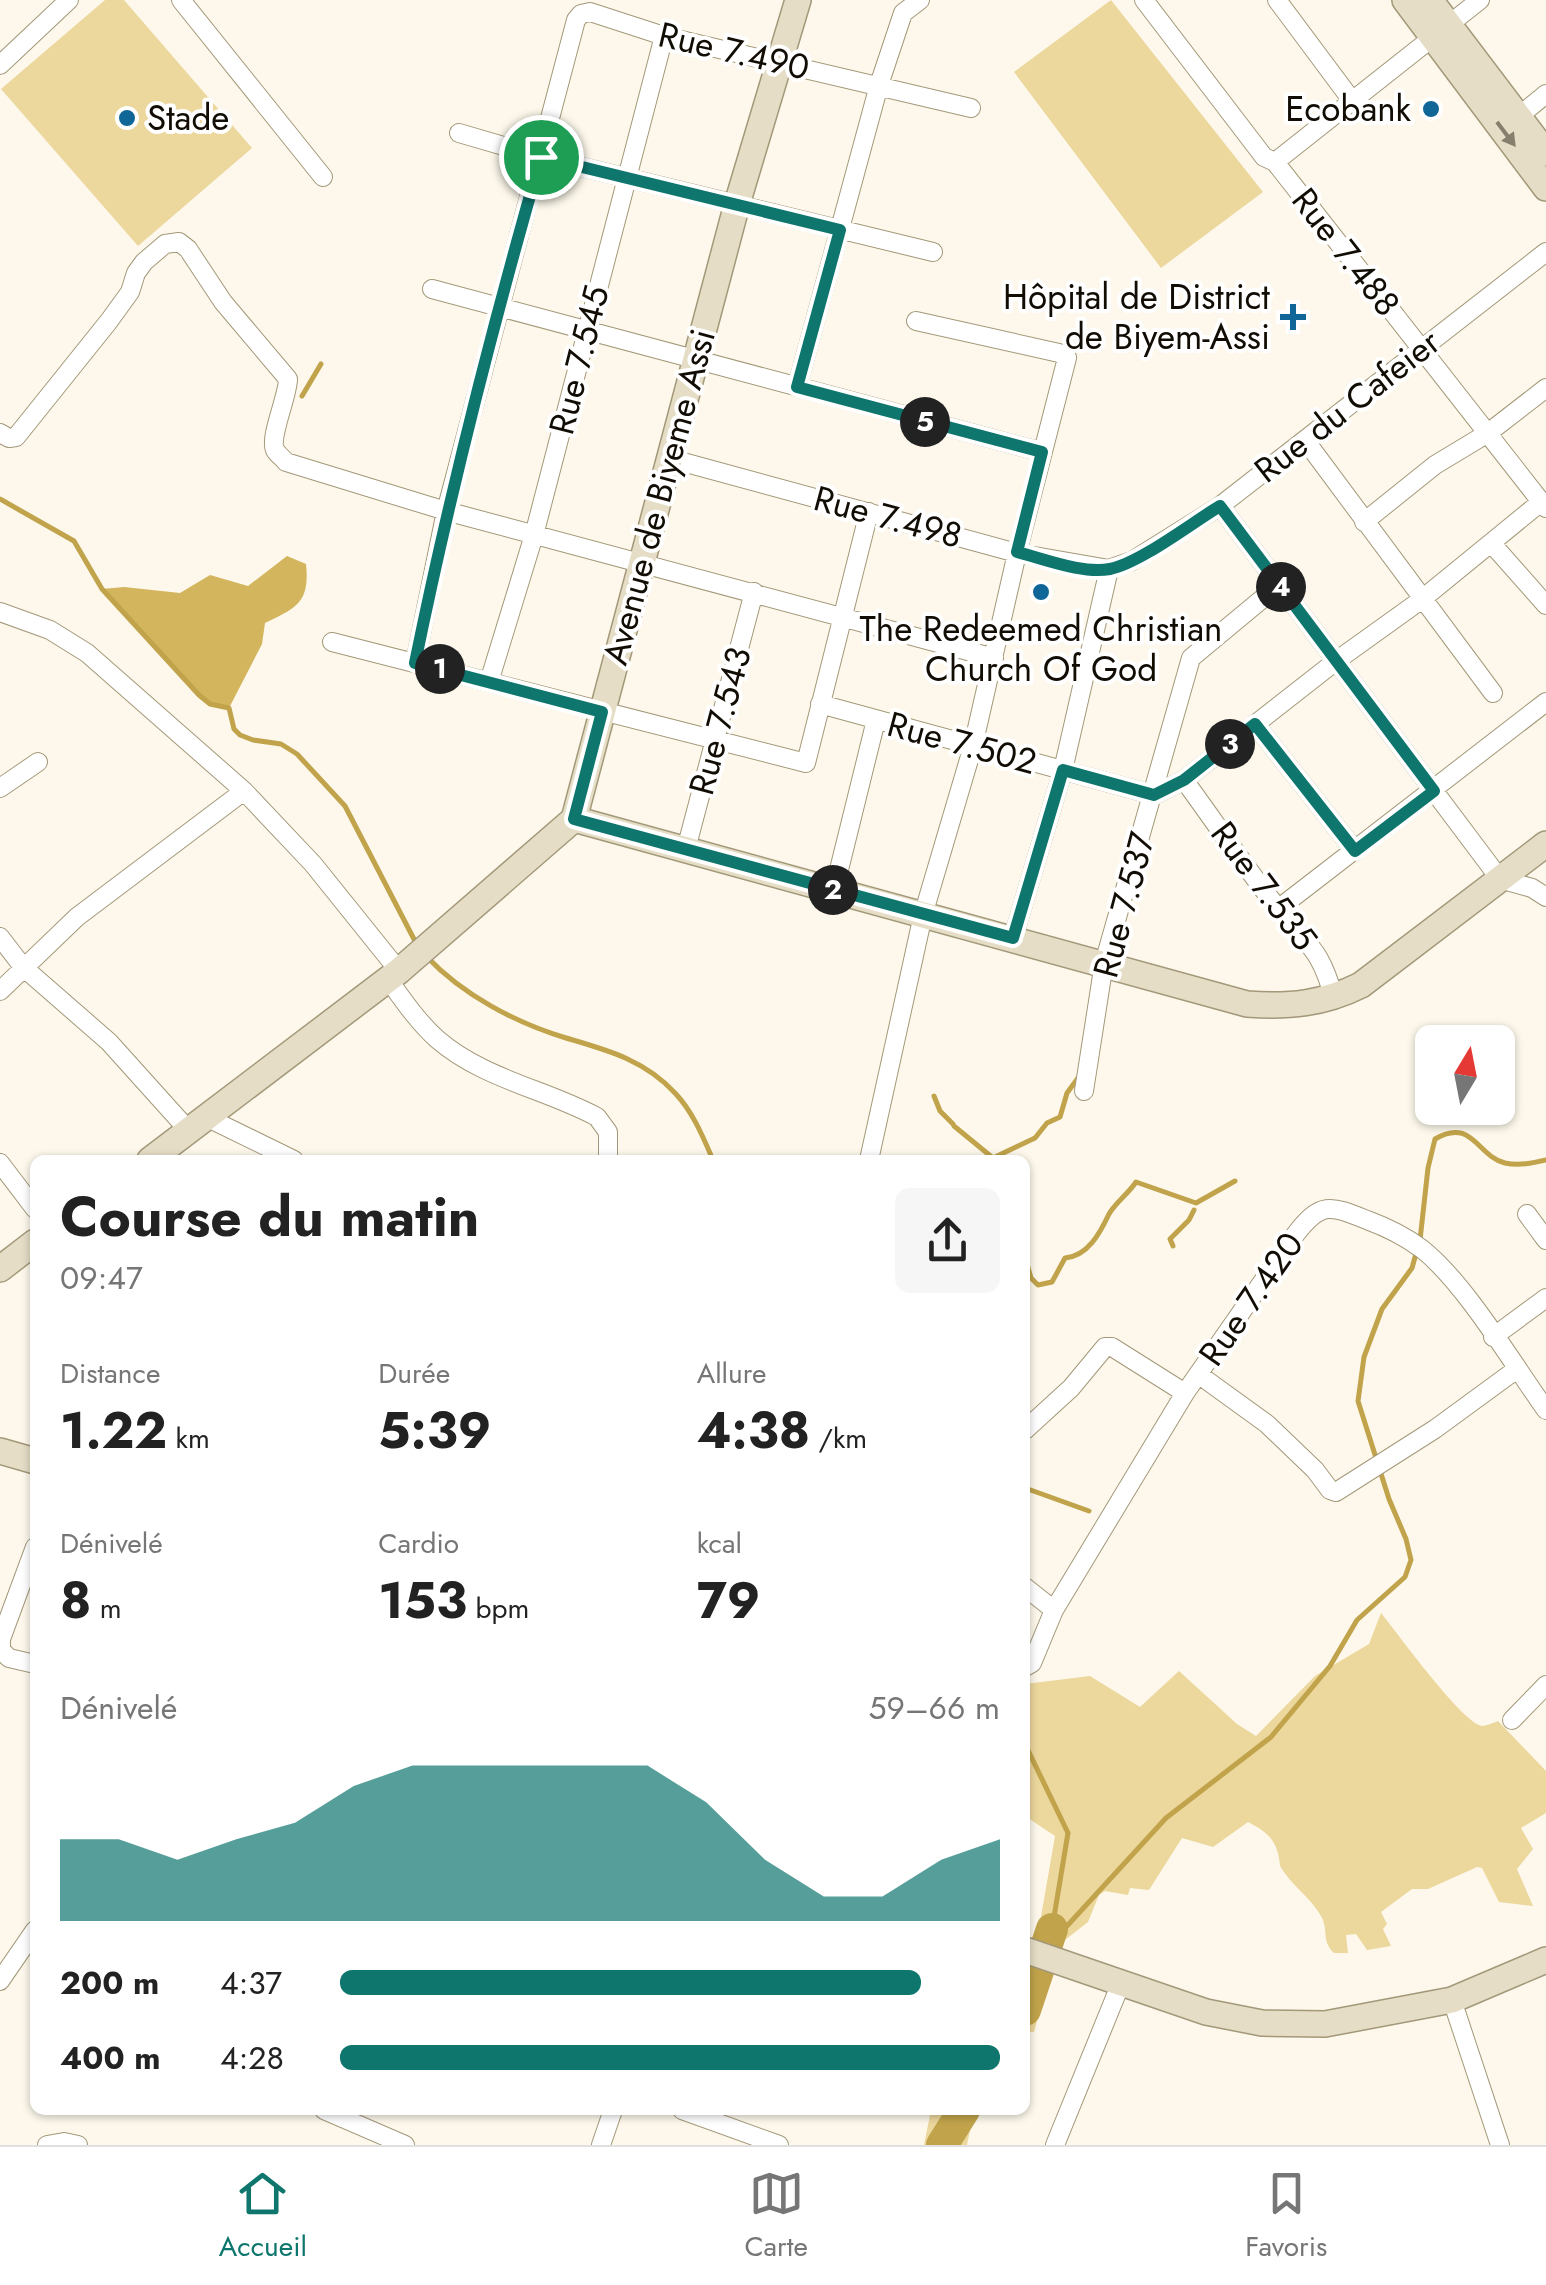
<!DOCTYPE html>
<html lang="fr">
<head>
<meta charset="utf-8">
<style>
	body { margin:0; font-family:Jost,sans-serif; background:#f6f6f6; color:#222; height:100vh; display:flex; flex-direction:column; font-size:38px; white-space:nowrap }
	* { box-sizing:border-box; margin:0 }
	p { font-size:32px; color:#767676 }
	.icon { flex:none; width:55px; height:55px; fill:none; stroke:currentColor; stroke-width:2; stroke-linecap:round; stroke-linejoin:round }
	.map { position:relative; flex:1; overflow:hidden }
	.sheet { position:absolute; left:30px; top:1155px; width:1000px; height:960px; display:flex; flex-direction:column; background:#fff; border-radius:15px; box-shadow:0 2px 8px #0004 }
	.sheet>* { flex:none }
	.needle { width:65px; rotate:10deg }
	.tools { position:absolute; left:1415px; top:1025px; display:grid; gap:20px }
	.tools a { display:grid; place-items:center; width:100px; height:100px; border-radius:15px; background:#fff; box-shadow:0 2px 8px #0004; font-size:50px }
	.pin { position:absolute; display:grid; place-items:center; width:85px; height:85px; color:#fff; margin:-42px; border:5px solid #fff; border-radius:50%; box-shadow:0 2px 10px #0007 }
	.km { position:absolute; width:50px; height:50px; margin:-25px; border-radius:50%; background:#222; color:#fff; font-size:28px; line-height:50px; text-align:center }
	.round { display:grid; place-items:center; flex:none; width:105px; height:105px; border-radius:15px; background:#f6f6f6 }
	.head { display:flex; align-items:center; justify-content:space-between; height:170px; padding:0 30px }
	h1 { font-size:55px; font-weight:700; line-height:75px }
	.stats { display:grid; grid-template-columns:repeat(3,1fr); gap:15px; height:170px; padding:10px 30px }
	.stats div { display:grid; align-content:center }
	.stats b { font-size:50px; font-weight:700 }
	.stats small { font-size:28px; font-weight:400 }
	.stats p { font-size:28px }
	.chart { height:280px; padding:20px 30px }
	.chart p { display:flex; justify-content:space-between }
	.chart svg { width:100%; height:180px; margin-top:10px; fill:#0f766e; opacity:.7 }
	ul { padding:0 30px; list-style:none; font-size:32px }
	li { display:grid; grid-template-columns:160px 120px 1fr; align-items:center; height:75px }
	li i { height:25px; border-radius:12px; background:#0f766e }
	.menu { display:flex; justify-content:space-around; align-items:center; height:140px; border-top:2px solid #e0e0e0; background:#fff; font-size:28px; color:#767676 }
	.menu a { display:grid; justify-items:center; gap:5px }
	.menu .on { color:#0f766e }
	.map>svg:first-child { display:block }
</style>
</head>
<body>
<div class="map">
<svg width="1546" height="2145" viewBox="0 0 1546 2145">
	<rect width="100%" height="100%" fill="#fdf8eb"/>
	<path fill="#ecd79d" d="M 105,0 L 124,0 L 252,148 L 138,246 L 1,89 Z
		M 1111,0 L 1263,192 L 1161,268 L 1014,72 Z
		M 1381,1613 C 1396,1631 1464,1726 1483,1726 C 1485,1726 1496,1722 1498,1721 L 1546,1771 L 1546,1813 L 1521,1828 L 1533,1849 L 1517,1869 L 1533,1906 L 1499,1902 L 1482,1868 L 1477,1867 L 1428,1889 L 1412,1889 L 1381,1912 L 1387,1924 L 1383,1929 L 1391,1946 L 1367,1950 L 1356,1934 L 1346,1935 L 1348,1953 L 1334,1953 C 1321,1941 1329,1930 1321,1916 C 1310,1897 1291,1885 1280,1866 C 1278,1841 1269,1833 1248,1822 L 1213,1847 L 1182,1838 L 1149,1890 L 1130,1888 L 1128,1895 L 1105,1891 L 1099,1895 L 1088,1922 L 1061,1943 L 1038,1934 L 1055,1836 L 1025,1816 L 1025,1684 L 1090,1676 L 1140,1707 L 1179,1671 L 1237,1724 L 1256,1736 L 1315,1676 L 1369,1644 Z
		M 1025,1963 L 1050,1974 L 1034,2032 L 1025,2032 Z
		M 931,2110 L 974,2110 L 967,2145 L 924,2145 Z"/>
	<path fill="#d3b55d" d="M 287,556 L 306,564 C 310,602 297,608 265,623 L 262,644 L 229,708 L 210,704 L 199,695 L 102,589 L 124,587 L 180,593 L 210,575 L 248,586 Z"/>
	<g fill="none" stroke-linecap="round" stroke-linejoin="round">
		<path stroke="#c0a34a" stroke-width="5" d="M 302,396 L 321,364
			M 0,499 L 74,541 L 102,589 L 199,695 L 210,704 L 229,708 L 234,729 L 240,735 L 253,740 L 281,744 L 297,754 L 345,806 L 417,945
			M 427,957 C 463,995 516,1023 566,1038 C 607,1050 645,1060 675,1093 C 693,1112 703,1137 713,1160
			M 1429,1088 L 1432,1102
			M 934,1096 L 940,1111 L 953,1124
			M 954,1126 L 993,1158
			M 993,1158 L 1035,1138 L 1047,1123 L 1060,1117 L 1067,1093 L 1078,1078
			M 1420,1240 L 1428,1168 L 1435,1139 C 1472,1117 1477,1156 1505,1163 C 1519,1166 1533,1163 1546,1160
			M 1173,1246 L 1170,1239 L 1189,1220 L 1194,1210
			M 1025,1257 L 1031,1278 L 1038,1285 L 1052,1282 L 1065,1258 C 1088,1256 1100,1233 1109,1214 C 1115,1203 1128,1194 1136,1182 L 1196,1203 L 1235,1181
			M 1025,1488 L 1089,1511
			M 1025,1744 L 1068,1833 L 1052,1929 L 1067,1926 L 1166,1818 L 1271,1737 L 1330,1666 L 1357,1620 L 1405,1577 L 1411,1560 L 1406,1539 L 1389,1499 L 1358,1401 L 1364,1357 L 1382,1309 L 1412,1268 L 1417,1250"/>
		<path stroke="#c0a34a" stroke-width="32" d="M 1025,2010 L 1052,1929
			M 942,2145 L 964,2110"/>
		<defs>
			<path id="street" d="M 181,0 L 323,177
				M 1144,0 L 1264,157 L 1275,162 L 1546,508
				M 1277,0 L 1353,102
				M 0,65 L 69,0
				M 971,108 L 664,36 L 590,12 L 581,14 L 576,20 L 446,511 L 994,658
				M 1519,116 L 1546,94
				M 459,133 L 541,157 L 933,252
				M 1275,162 L 1480,0
				M 432,289 L 1042,452
				M 797,387 L 879,85 L 903,13 L 920,0
				M 0,433 L 9,438 L 16,437 L 109,321 L 130,292 L 136,273 L 144,262 L 165,244 L 179,242 L 188,249 L 223,302 L 288,379 C 288,396 269,437 275,450 C 278,455 283,458 286,462 L 446,511 L 415,663
				M 1305,440 L 1493,693
				M 668,458 L 1017,553 L 1109,569
				M 1220,506 L 1500,879 L 1532,888 L 1546,897
				M 1364,522 L 1435,465 L 1488,433 L 1546,388
				M 1492,544 L 1546,605
				M 0,612 L 50,630 L 87,653 L 244,791 L 313,864 L 399,971
				M 332,642 L 806,763 L 869,512
				M 489,682 L 534,535 L 664,36
				M 820,704 L 1154,795 L 1184,780 L 1336,661 L 1421,600 L 1541,502
				M 1255,724 L 1355,851
				M 1184,780 C 1215,822 1244,866 1277,907 C 1307,945 1321,948 1334,999
				M 0,788 L 38,762
				M 686,849 L 754,592
				M 834,890 L 876,720
				M 1278,909 L 1546,702
				M 0,937 L 23,967 L 109,1042 L 190,1132
				M 1013,938 L 1063,770 L 1109,569 L 1132,561 L 1220,506 L 1546,252
				M 388,979 C 403,1000 418,1022 437,1039 C 483,1079 545,1089 597,1117 L 608,1132 L 608,1160
				M 0,991 L 77,917 L 244,791
				M 1084,1091 L 1104,963 L 1191,658 L 1279,585
				M 208,1118 L 294,1160
				M 869,1160 L 923,915 L 973,746 L 1017,553 L 1067,358 L 1059,353 L 916,321
				M 0,1163 L 35,1209
				M 1527,1214 L 1546,1240
				M 1493,1337 L 1546,1298
				M 1198,1374 L 1267,1424 L 1315,1470 L 1330,1490 L 1336,1492 L 1435,1429 L 1517,1369
				M 1025,1430 L 1071,1388 L 1105,1347 L 1112,1347 L 1185,1393
				M 35,1547 L 1,1639 L 1,1650 L 9,1658 L 35,1664
				M 1025,1587 L 1054,1610
				M 1025,1667 L 1032,1663 L 1054,1610 L 1185,1393 L 1295,1235 C 1321,1201 1330,1205 1367,1220 C 1386,1227 1406,1237 1422,1249 C 1465,1283 1513,1364 1546,1410
				M 1512,1720 L 1546,1685
				M 0,1981 L 35,1930
				M 1452,2000 L 1500,2145
				M 324,2110 L 405,2145
				M 682,2110 L 779,2145
				M 47,2145 L 64,2142 L 78,2145
				M 601,2145 L 613,2110
				M 1055,2145 L 1121,1983"/>
			<path id="secondary" d="M 1405,0 L 1546,188
				M 1430,0 L 1546,153
				M 574,819 L 1247,1004 C 1289,1007 1323,1004 1361,985 L 1546,844
				M 150,1160 L 399,971 L 574,819 L 737,204 L 798,0
				M 0,1269 L 35,1242
				M 0,1451 L 35,1461
				M 1025,1950 L 1206,2012 L 1262,2023 L 1325,2024 L 1452,2000 L 1546,1960"/>
		</defs>
		<use href="#street" stroke="#a39879" stroke-width="20"/>
		<use href="#secondary" stroke="#a39879" stroke-width="28"/>
		<use href="#street" stroke="#fff" stroke-width="18"/>
		<use href="#secondary" stroke="#e5ddc5" stroke-width="25"/>
	</g>
	<defs><path id="oneway-solid" d="M-6-.8H1V-3.2L6.5 0L1 3.2V.8H-6Z" transform="scale(2.5)"/></defs>
	<use fill="#867f6e" href="#oneway-solid" transform="translate(1506 134) rotate(53)"/>
	<g fill="none" stroke-linecap="round" stroke-linejoin="round">
		<defs>
			<path id="route" d="M 541,157 L 840,230 L 797,387 L 1042,452 L 1017,552 C 1045,559 1082,574 1110,569 C 1140,563 1193,522 1220,506 L 1434,791 L 1355,851 L 1255,724 L 1184,780 L 1154,795 L 1063,770 L 1013,938 L 574,819 L 602,712 L 415,663 C 450,492 493,324 541,157 Z"/>
		</defs>
		<use href="#route" stroke="#fff" stroke-width="20"/>
		<use href="#route" stroke="#0f766e" stroke-width="12"/>
	</g>
	<g fill="#106697" stroke="#fff" stroke-width="4">
		<circle cx="1431" cy="109" r="10"/>
		<circle cx="127" cy="118" r="10"/>
		<path d="M1288 302h10v10h10v10h-10v10h-10v-10h-10v-10h10z"/>
		<circle cx="1041" cy="592" r="10"/>
	</g>
	<g text-anchor="middle" stroke-width="8" stroke-linejoin="round" paint-order="stroke">
		<g font-size="35" fill="#120d04" stroke="#fff">
			<text transform="translate(734 51) rotate(13)" y="12">Rue 7.490</text>
			<text transform="translate(1346 252) rotate(52)" y="12">Rue 7.488</text>
			<text transform="translate(579 360) rotate(-76)" y="12">Rue 7.545</text>
			<text transform="translate(1347 406) rotate(-38)" y="12">Rue du Cafeier</text>
			<text transform="translate(659 497) rotate(-75)" y="12">Avenue de Biyeme Assi</text>
			<text transform="translate(888 517) rotate(15)" y="12">Rue 7.498</text>
			<text transform="translate(720 721) rotate(-75)" y="12">Rue 7.543</text>
			<text transform="translate(962 743) rotate(15)" y="12">Rue 7.502</text>
			<text transform="translate(1264 886) rotate(53)" y="12">Rue 7.535</text>
			<text transform="translate(1124 905) rotate(-75)" y="12">Rue 7.537</text>
			<text transform="translate(1251 1299) rotate(-55)" y="12">Rue 7.420</text>
		</g>
		<g font-size="35" fill="#120d04" stroke="#fff" text-anchor="end">
			<text x="1411" y="121">Ecobank</text>
			<text x="147" y="130" text-anchor="start">Stade</text>
			<text x="1270" y="309">Hôpital de District<tspan x="1270" dy="40">de Biyem-Assi</tspan></text>
			<text x="1041" y="641" text-anchor="middle">The Redeemed Christian<tspan x="1041" dy="40">Church Of God</tspan></text>
		</g>
	</g>
</svg>
<div class="tools">
<a><svg class="needle" viewBox="-14 -14 28 28"><path d="M0-13l5 13h-10z" fill="#e53935"/><path d="M0 13l5-13h-10z" fill="#767676"/></svg></a>
</div>
<div class="pin" style="left:541px;top:157px;background:#1e9e55"><svg class="icon" aria-label="arrive" viewBox="0 0 24 24"><path d="M6 21V4h12l-3 4 3 4H6"/></svg></div>
<b class="km" style="left:440px;top:669px">1</b>
<b class="km" style="left:833px;top:890px">2</b>
<b class="km" style="left:1230px;top:744px">3</b>
<b class="km" style="left:1281px;top:587px">4</b>
<b class="km" style="left:925px;top:422px">5</b>
<section class="sheet">
<div class="head"><div><h1>Course du matin</h1><p>09:47</p></div><a class="round"><svg class="icon" aria-label="share" viewBox="0 0 24 24"><path d="M12 15V3M7 8l5-5 5 5M5 13v7h14v-7"/></svg></a></div>
<div class="stats">
<div><p>Distance</p><b>1.22<small> km</small></b></div>
<div><p>Durée</p><b>5:39</b></div>
<div><p>Allure</p><b>4:38<small> /km</small></b></div>
</div>
<div class="stats">
<div><p>Dénivelé</p><b>8<small> m</small></b></div>
<div><p>Cardio</p><b>153<small> bpm</small></b></div>
<div><p>kcal</p><b>79</b></div>
</div>
<div class="chart"><p><span>Dénivelé</span>59–66 m</p>
<svg viewBox="0 0 160 44" preserveAspectRatio="none"><path d="M0 44V24L10 24L20 29L30 24L40 20L50 11L60 6L70 6L80 6L90 6L100 6L110 15L120 29L130 38L140 38L150 29L160 24V44z"/></svg>
</div>
<ul>
<li><b>200 m</b>4:37<i style="width:88%"></i></li>
<li><b>400 m</b>4:28<i style="width:100%"></i></li>
</ul>
</section>
</div>
<nav class="menu">
<a class="on"><svg class="icon" aria-label="home" viewBox="0 0 24 24"><path d="M3 11l9-7 9 7M6 9v11h12V9"/></svg>Accueil</a>
<a><svg class="icon" aria-label="map" viewBox="0 0 24 24"><path d="M3 6l6-2 6 2 6-2v14l-6 2-6-2-6 2zM9 4v14M15 6v14"/></svg>Carte</a>
<a><svg class="icon" aria-label="saved" viewBox="0 0 24 24"><path d="M7 4h10v16l-5-4-5 4z"/></svg>Favoris</a>
</nav>
</body>
</html>
